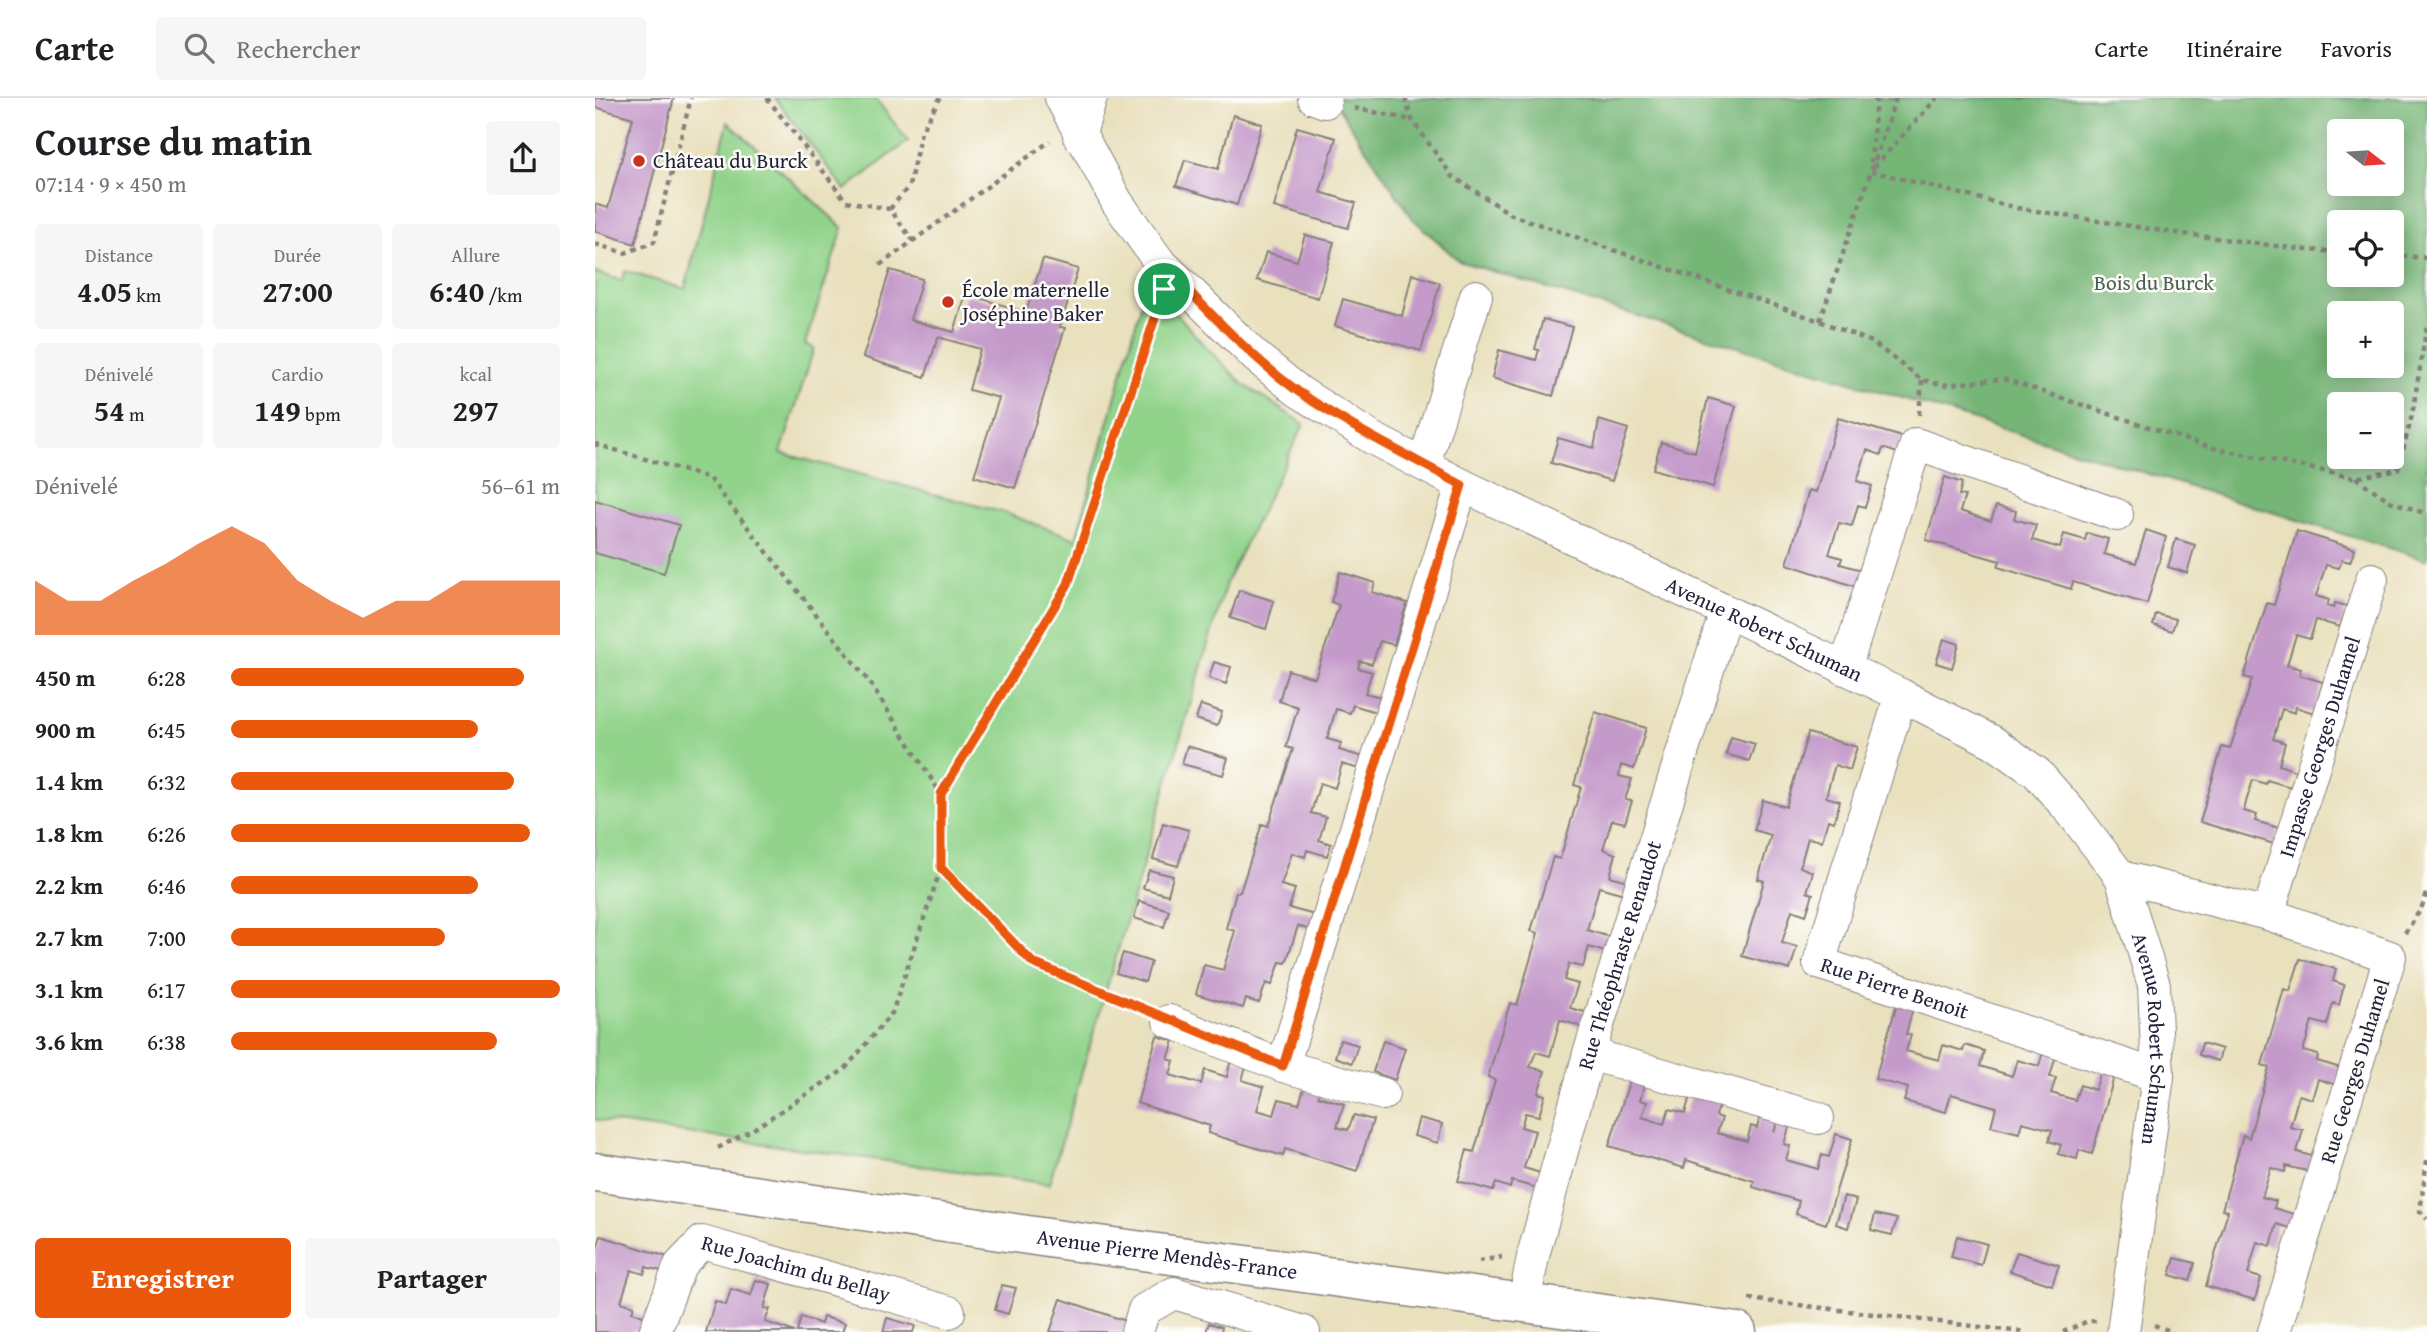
<!DOCTYPE html>
<html lang="fr">
<head>
<meta charset="utf-8">
<style>
	body { margin:0; font-family:"Gentium Book Plus",serif; background:#f6f6f6; color:#202124; height:100vh; display:flex; flex-direction:column; font-size:26px; white-space:nowrap }
	* { box-sizing:border-box; margin:0 }
	p { font-size:23px; color:#757577 }
	.icon { flex:none; width:38px; height:38px; fill:none; stroke:currentColor; stroke-width:2; stroke-linecap:round; stroke-linejoin:round }
	.map { position:relative; flex:1; overflow:hidden }
	.sheet { display:flex; flex-direction:column; background:#fff; width:595px }
	.sheet>* { flex:none }
	.needle { width:46px; rotate:107deg }
	.fabs { position:absolute; left:1732px; top:21px; display:grid; gap:14px }
	.fabs a { display:grid; place-items:center; width:77px; height:77px; border-radius:7px; background:#fff; box-shadow:0 4px 18px #0003; font-size:35px }
	.pin { position:absolute; display:grid; place-items:center; width:60px; height:60px; color:#fff; margin:-30px; border:4px solid #fff; border-radius:50%; box-shadow:0 2px 7px #0007 }
	.round { display:grid; place-items:center; flex:none; width:74px; height:74px; border-radius:7px; background:#f6f6f6 }
	.summary { display:flex; align-items:center; justify-content:space-between; height:119px; padding:0 35px }
	h1 { font-size:38px; font-weight:700; line-height:52px }
	.figures { display:grid; grid-template-columns:repeat(3,1fr); gap:10px; height:119px; padding:7px 35px }
	.figures div { display:grid; align-content:center; border-radius:7px; background:#f6f6f6; text-align:center }
	.figures b { font-size:30px; font-weight:700 }
	.figures small { font-size:19px; font-weight:400 }
	.figures p { font-size:19px }
	.chart { height:196px; padding:14px 35px }
	.chart p { display:flex; justify-content:space-between }
	.chart svg { width:100%; height:126px; margin-top:7px; fill:#ea580c; opacity:.7 }
	.button { display:flex; gap:14px; margin-top:auto; padding:14px 35px }
	.button a { flex:1; height:80px; border-radius:7px; background:#ea580c; color:#fff; font-size:28px; font-weight:700; line-height:80px; text-align:center }
	.button a+a { background:#f6f6f6; color:#202124 }
	ul { padding:0 35px; list-style:none; font-size:23px }
	li { display:grid; grid-template-columns:112px 84px 1fr; align-items:center; height:52px }
	li i { height:18px; border-radius:9px; background:#ea580c }
	header { display:flex; align-items:center; gap:42px; box-sizing:border-box; height:98px; padding:0 35px; background:#fff; border-bottom:2px solid #e0e0e0 }
	header strong { font-size:33px }
	nav { display:flex; gap:38px; margin-inline-start:auto; font-size:24px }
	.search { width:490px; height:63px; background:#f6f6f6; display:flex; align-items:center; gap:18px; box-sizing:border-box; padding:0 24px; border-radius:7px; color:#757577; font-size:26px }
	main { display:flex; flex:1; min-height:0 }
	.map>svg:first-child { display:block }
</style>
</head>
<body>
<header>
<strong>Carte</strong>
<div class="search"><svg class="icon" aria-label="search" viewBox="0 0 24 24"><circle cx="10" cy="10" r="6"/><path d="M15 15l6 6"/></svg>Rechercher</div>
<nav><a>Carte</a><a>Itinéraire</a><a>Favoris</a></nav>
</header>
<main>
<section class="sheet">
<div class="summary"><div><h1>Course du matin</h1><p>07:14 · 9 × 450 m</p></div><a class="round"><svg class="icon" aria-label="share" viewBox="0 0 24 24"><path d="M12 15V3M7 8l5-5 5 5M5 13v7h14v-7"/></svg></a></div>
<div class="figures">
<div><p>Distance</p><b>4.05<small> km</small></b></div>
<div><p>Durée</p><b>27:00</b></div>
<div><p>Allure</p><b>6:40<small> /km</small></b></div>
</div>
<div class="figures">
<div><p>Dénivelé</p><b>54<small> m</small></b></div>
<div><p>Cardio</p><b>149<small> bpm</small></b></div>
<div><p>kcal</p><b>297</b></div>
</div>
<div class="chart"><p><span>Dénivelé</span>56–61 m</p>
<svg viewBox="0 0 160 44" preserveAspectRatio="none"><path d="M0 44V25L10 32L20 32L30 25L40 19L50 12L60 6L70 12L80 25L90 32L100 38L110 32L120 32L130 25L140 25L150 25L160 25V44z"/></svg>
</div>
<ul>
<li><b>450 m</b>6:28<i style="width:89%"></i></li>
<li><b>900 m</b>6:45<i style="width:75%"></i></li>
<li><b>1.4 km</b>6:32<i style="width:86%"></i></li>
<li><b>1.8 km</b>6:26<i style="width:91%"></i></li>
<li><b>2.2 km</b>6:46<i style="width:75%"></i></li>
<li><b>2.7 km</b>7:00<i style="width:65%"></i></li>
<li><b>3.1 km</b>6:17<i style="width:100%"></i></li>
<li><b>3.6 km</b>6:38<i style="width:81%"></i></li>
</ul>
<div class="button"><a>Enregistrer</a><a>Partager</a></div>
</section>
<div class="map">
<svg width="1832" height="1234" viewBox="0 0 1832 1234">
	<rect width="100%" height="100%" fill="#fdfcf7"/>
	<filter id="ink" filterUnits="userSpaceOnUse"><feTurbulence type="fractalNoise" baseFrequency=".0143" numOctaves="2"/><feDisplacementMap in="SourceGraphic" scale="14" xChannelSelector="R" yChannelSelector="G"/><feConvolveMatrix kernelMatrix="1 2 1 2 8 2 1 2 1" color-interpolation-filters="sRGB"/></filter>
	<filter id="wash" filterUnits="userSpaceOnUse"><feTurbulence type="fractalNoise" baseFrequency=".00686" numOctaves="4" result="noise"/><feDisplacementMap in="SourceGraphic" scale="28" xChannelSelector="R" yChannelSelector="G"/><feGaussianBlur stdDeviation="1.57" result="paint"/><feColorMatrix in="noise" values="0 0 0 0 0 0 0 0 0 0 0 0 0 0 0 0 0 1.4 0 .05"/><feComposite in="paint" operator="in"/></filter>
	<g filter="url(#wash)">
		<rect width="100%" height="100%" fill="#e9e0bd"/>
		<path fill="#91d38a" stroke="#5a7a62" stroke-width="2" d="M 180,0 L 280,0 L 313,43 L 250,92 Z
			M 133,24 L 248,130 L 210,246 L 219,250 L 186,355 L 410,415 L 481,441 L 553,182 L 607,245 L 648,286 L 709,326 L 631,485 L 454,1086 L 0,1022 L 0,174 L 27,183 L 30,173 L 90,191 Z"/>
		<path fill="#74b576" stroke="#4b6c58" stroke-width="2" fill-rule="evenodd" d="M 737,0 L 1832,0 L 1832,462 L 864,163 L 817,120 ZM 1745,33 L 1797,33 L 1797,86 L 1745,86 ZM 1745,124 L 1797,124 L 1797,177 L 1745,177 ZM 1745,215 L 1797,215 L 1797,268 L 1745,268 ZM 1745,306 L 1797,306 L 1797,359 L 1745,359 Z"/>
		<g id="blocks">
			<path fill="#c49aca" d="M 0,0 L 79,0 L 40,146 L 0,133 L 0,106 L 13,110 L 38,20 L 0,9 Z
				M 638,17 L 667,26 L 642,107 L 581,88 L 590,62 L 623,71 Z
				M 702,29 L 741,40 L 725,94 L 761,105 L 753,130 L 679,109 Z
				M 710,137 L 739,144 L 723,200 L 662,182 L 671,154 L 702,163 Z
				M 448,161 L 483,171 L 465,229 L 470,230 L 420,390 L 379,378 L 404,300 L 374,292 L 385,251 L 343,239 L 330,279 L 268,259 L 295,172 L 327,181 L 315,222 L 359,234 L 371,196 L 431,214 Z
				M 817,176 L 845,185 L 826,253 L 740,228 L 748,201 L 807,218 Z
				M 948,221 L 977,229 L 958,298 L 897,280 L 904,252 L 941,262 L 944,252 L 940,251 Z
				M 1113,300 L 1141,308 L 1118,389 L 1058,371 L 1066,344 L 1100,354 Z
				M 1243,320 L 1307,339 L 1302,355 L 1288,350 L 1286,357 L 1272,352 L 1262,383 L 1277,388 L 1270,409 L 1263,407 L 1257,428 L 1244,425 L 1234,456 L 1247,460 L 1245,466 L 1270,473 L 1265,490 L 1192,466 L 1214,392 L 1221,394 Z
				M 1004,322 L 1033,331 L 1017,383 L 956,365 L 963,340 L 999,350 Z
				M 1350,379 L 1367,385 L 1364,397 L 1370,398 L 1365,413 L 1396,423 L 1401,408 L 1421,413 L 1419,421 L 1441,427 L 1437,442 L 1465,450 L 1469,436 L 1490,442 L 1492,435 L 1513,441 L 1509,456 L 1541,465 L 1551,432 L 1571,439 L 1552,506 L 1478,484 L 1476,491 L 1403,469 L 1405,463 L 1331,442 Z
				M 0,402 L 84,427 L 69,475 L 0,455 Z
				M 1702,433 L 1760,451 L 1755,464 L 1747,462 L 1744,470 L 1731,467 L 1721,498 L 1734,502 L 1732,508 L 1739,510 L 1740,505 L 1752,508 L 1745,529 L 1721,522 L 1715,541 L 1701,537 L 1692,567 L 1706,571 L 1704,577 L 1728,584 L 1719,615 L 1701,609 L 1700,615 L 1687,611 L 1678,641 L 1690,645 L 1684,667 L 1701,673 L 1696,689 L 1672,682 L 1671,686 L 1658,682 L 1651,704 L 1649,713 L 1662,717 L 1660,723 L 1684,730 L 1679,746 L 1605,724 L 1627,649 L 1635,651 L 1645,620 L 1657,581 L 1649,579 L 1672,505 L 1679,507 Z
				M 1581,441 L 1600,447 L 1592,475 L 1573,469 Z
				M 745,474 L 780,485 L 777,494 L 812,505 L 799,547 L 785,543 L 777,566 L 765,563 L 763,570 L 777,574 L 770,595 L 786,599 L 781,614 L 758,607 L 755,615 L 741,611 L 732,641 L 746,645 L 744,652 L 768,659 L 764,671 L 747,666 L 740,690 L 725,685 L 716,715 L 731,719 L 724,742 L 736,746 L 732,758 L 712,752 L 710,759 L 697,755 L 686,787 L 700,791 L 694,810 L 723,818 L 718,833 L 703,828 L 691,865 L 685,864 L 677,887 L 671,885 L 664,905 L 651,901 L 648,910 L 601,896 L 609,867 L 628,872 L 640,833 L 631,830 L 641,794 L 645,794 L 667,726 L 673,728 L 698,651 L 691,649 L 703,609 L 684,603 L 693,572 L 720,580 L 744,507 L 736,504 Z
				M 644,492 L 679,503 L 671,531 L 635,520 Z
				M 1561,516 L 1581,521 L 1577,533 L 1558,527 Z
				M 1349,541 L 1364,546 L 1357,570 L 1341,565 Z
				M 619,564 L 636,569 L 631,586 L 614,580 Z
				M 606,607 L 627,614 L 622,628 L 601,621 Z
				M 1000,614 L 1051,630 L 1039,671 L 1026,667 L 1024,678 L 1037,681 L 1030,702 L 1037,703 L 1030,725 L 1017,722 L 1008,751 L 1021,756 L 1015,778 L 1037,784 L 1033,797 L 1004,789 L 992,832 L 1018,840 L 1013,855 L 994,849 L 988,869 L 974,866 L 969,882 L 983,886 L 975,910 L 998,916 L 994,931 L 965,922 L 955,958 L 941,954 L 935,969 L 950,973 L 943,995 L 950,997 L 944,1018 L 930,1015 L 926,1029 L 940,1033 L 929,1070 L 952,1077 L 948,1092 L 917,1083 L 915,1090 L 901,1085 L 898,1093 L 863,1083 L 872,1052 L 879,1054 L 900,982 L 893,979 L 915,905 L 922,907 L 943,835 L 936,833 L 958,759 L 965,761 L 986,689 L 979,687 Z
				M 1213,635 L 1262,649 L 1255,672 L 1240,667 L 1233,691 L 1231,699 L 1245,703 L 1239,724 L 1233,722 L 1227,743 L 1213,740 L 1205,769 L 1218,774 L 1212,794 L 1218,796 L 1211,817 L 1197,812 L 1189,838 L 1187,845 L 1202,849 L 1195,872 L 1147,858 L 1169,783 L 1163,781 L 1176,737 L 1159,732 L 1168,702 L 1191,709 Z
				M 1136,639 L 1160,646 L 1154,663 L 1131,656 Z
				M 592,648 L 633,660 L 628,677 L 587,666 Z
				M 568,725 L 594,732 L 583,768 L 558,761 Z
				M 554,772 L 578,778 L 573,797 L 548,790 Z
				M 544,803 L 574,812 L 569,829 L 539,820 Z
				M 528,855 L 556,864 L 550,884 L 521,875 Z
				M 1705,861 L 1741,871 L 1738,883 L 1749,887 L 1744,907 L 1738,905 L 1732,927 L 1717,923 L 1708,953 L 1723,957 L 1722,963 L 1746,970 L 1741,987 L 1723,981 L 1717,1001 L 1704,997 L 1695,1029 L 1708,1032 L 1702,1054 L 1720,1059 L 1716,1074 L 1691,1068 L 1690,1074 L 1676,1070 L 1667,1099 L 1681,1103 L 1679,1110 L 1702,1117 L 1698,1131 L 1682,1126 L 1676,1148 L 1662,1144 L 1653,1176 L 1666,1180 L 1660,1202 L 1611,1188 L 1633,1113 L 1627,1112 L 1636,1079 L 1648,1037 L 1654,1040 L 1674,969 L 1667,967 L 1689,891 L 1695,893 Z
				M 1302,905 L 1318,910 L 1311,936 L 1316,937 L 1311,953 L 1344,962 L 1348,947 L 1368,953 L 1370,947 L 1389,953 L 1385,968 L 1417,978 L 1422,962 L 1444,968 L 1449,950 L 1462,954 L 1455,979 L 1461,980 L 1456,995 L 1480,1002 L 1485,987 L 1500,992 L 1508,968 L 1521,972 L 1497,1056 L 1484,1052 L 1482,1061 L 1463,1056 L 1466,1047 L 1454,1043 L 1457,1032 L 1427,1024 L 1424,1035 L 1396,1028 L 1401,1009 L 1356,996 L 1351,1014 L 1309,1003 L 1313,990 L 1280,981 Z
				M 562,938 L 579,943 L 573,961 L 579,963 L 575,977 L 606,986 L 610,972 L 632,979 L 636,961 L 652,965 L 647,982 L 669,989 L 662,1012 L 679,1017 L 684,1001 L 704,1006 L 711,984 L 726,989 L 723,998 L 749,1006 L 742,1029 L 753,1032 L 759,1017 L 778,1022 L 762,1073 L 690,1051 L 688,1058 L 613,1035 L 615,1028 L 542,1005 Z
				M 745,942 L 763,947 L 757,965 L 740,959 Z
				M 788,943 L 810,950 L 800,982 L 778,974 Z
				M 1607,945 L 1627,951 L 1623,963 L 1604,957 Z
				M 1037,974 L 1052,978 L 1045,1002 L 1052,1004 L 1047,1019 L 1069,1026 L 1074,1011 L 1090,1015 L 1097,992 L 1126,1000 L 1121,1018 L 1127,1020 L 1122,1035 L 1152,1043 L 1156,1028 L 1162,1030 L 1166,1014 L 1183,1019 L 1179,1035 L 1184,1019 L 1196,1023 L 1189,1046 L 1195,1048 L 1191,1062 L 1223,1071 L 1227,1057 L 1234,1059 L 1241,1036 L 1257,1041 L 1231,1126 L 1201,1116 L 1204,1103 L 1158,1089 L 1159,1083 L 1091,1062 L 1089,1070 L 1014,1048 Z
				M 824,1020 L 847,1026 L 843,1045 L 819,1038 Z
				M 1249,1098 L 1261,1102 L 1253,1130 L 1241,1126 Z
				M 1280,1116 L 1302,1121 L 1297,1137 L 1276,1132 Z
				M 6,1138 L 79,1161 L 74,1175 L 51,1169 L 49,1176 L 36,1172 L 26,1204 L 39,1208 L 37,1214 L 59,1222 L 56,1234 L 38,1232 L 37,1234 L 0,1234 L 0,1156 Z
				M 1362,1138 L 1392,1146 L 1386,1167 L 1356,1159 Z
				M 1422,1154 L 1464,1167 L 1457,1187 L 1415,1173 Z
				M 1580,1160 L 1600,1165 L 1595,1183 L 1575,1177 Z
				M 161,1182 L 176,1186 L 169,1210 L 175,1211 L 170,1224 L 200,1234 L 111,1234 L 120,1203 L 131,1207 L 136,1191 L 156,1197 Z
				M 407,1187 L 421,1190 L 413,1216 L 400,1212 Z
				M 466,1201 L 531,1223 L 528,1234 L 455,1234 Z
				M 206,1219 L 226,1226 L 228,1219 L 250,1225 L 247,1234 L 202,1234 Z
				M 292,1220 L 320,1228 L 318,1234 L 288,1234 Z
				M 614,1225 L 627,1229 L 626,1234 L 611,1234 Z"/>
		</g>
	</g>
	<g filter="url(#ink)">
		<use href="#blocks" fill-opacity="0" stroke="#86817c" stroke-width="2"/>
		<g fill="none" stroke-linecap="round" stroke-linejoin="round">
			<defs>
				<g id="street">
					<path id="s1" d="M 466,0 L 522,104 L 563,162 L 660,258 L 703,293 L 777,340 L 867,387 L 1306,597 L 1398,644 L 1442,675 L 1478,716 L 1526,779 L 1559,887 L 1563,978 L 1528,1234"/>
					<path d="M 719,0 L 730,4"/>
					<path d="M 484,38 L 496,0"/>
					<path d="M 829,366 L 881,198"/>
					<path d="M 1250,571 L 1321,346 L 1522,417"/>
					<path id="s2" d="M 1306,597 L 1224,865 L 1563,978"/>
					<path d="M 1526,779 L 1673,816 L 1795,859 L 1679,1234"/>
					<path id="s3" d="M 1673,816 L 1777,481"/>
					<path d="M 574,923 L 688,968 L 788,996"/>
					<path d="M 994,956 L 1223,1020"/>
					<path d="M 688,968 L 867,387"/>
					<path id="s4" d="M 929,1204 L 939,1154 L 994,956 L 1131,513"/>
					<path id="s5" d="M 60,1234 L 85,1167 L 107,1144 L 354,1214"/>
					<path d="M 542,1234 L 549,1212 L 579,1195 L 709,1234"/>
				</g>
				<g id="secondary">
					<path id="s6" d="M 0,1074 L 474,1143 L 1142,1234"/>
				</g>
			</defs>
			<use href="#street" stroke="#86817c" stroke-width="34"/>
			<use href="#secondary" stroke="#86817c" stroke-width="41"/>
			<path stroke="#86817c" stroke-width="4.5" stroke-dasharray="5 5" stroke-linecap="butt" d="M 172,0 L 251,103 L 295,111 L 318,143
				M 810,0 L 817,22 L 857,78 L 917,117 L 1225,223 L 1277,244 L 1327,282 L 1349,287 L 1409,281 L 1614,349 L 1761,380 L 1803,371 L 1817,317 L 1832,228
				M 759,10 L 817,22
				M 1276,65 L 1281,0
				M 1279,69 L 1342,0
				M 1276,73 L 1422,110 L 1567,133 L 1712,152 L 1745,154
				M 295,111 L 314,88 L 326,34 L 345,0
				M 0,146 L 30,155 L 59,144 L 96,0
				M 1797,157 L 1832,160
				M 285,167 L 455,43
				M 1225,223 L 1301,0
				M 1324,317 L 1327,282
				M 0,346 L 114,380 L 275,585 L 346,696 L 473,486 L 565,205
				M 1761,380 L 1795,403 L 1832,416
				M 346,696 L 346,770 L 438,865 L 547,911
				M 1810,835 L 1826,811 L 1832,795
				M 123,1050 L 160,1030 L 250,971 L 297,915 L 346,770
				M 1832,1062 L 1825,1113 L 1832,1121
				M 884,1163 L 907,1159
				M 1154,1201 L 1427,1234
				M 1559,1227 L 1578,1234
				M 1468,1234 L 1493,1223 L 1501,1223"/>
			<use href="#street" stroke="#fff" stroke-width="32"/>
			<use href="#secondary" stroke="#fff" stroke-width="38"/>
		</g>
	</g>
	<g fill="none" stroke-linecap="round" stroke-linejoin="round" filter="url(#ink)">
		<defs>
			<path id="route" d="M 575,174 C 616,215 656,260 704,294 C 756,330 812,357 867,387 L 688,968 L 438,865 L 346,770 L 346,696 L 473,486 Z"/>
		</defs>
		<use href="#route" stroke="#fff" stroke-width="14"/>
		<use href="#route" stroke="#ea580c" stroke-width="9"/>
	</g>
	<g fill="#c8321e" stroke="#fdfcf7" stroke-width="2.5">
		<circle cx="44" cy="63" r="7"/>
		<circle cx="353" cy="204" r="7"/>
	</g>
	<g text-anchor="middle" stroke-width="5" stroke-linejoin="round" paint-order="stroke">
		<g font-size="21" fill="#22223b" stroke="#fdfcf7" text-anchor="start">
			<text x="58" y="70">Château du Burck</text>
			<text x="367" y="199">École maternelle<tspan x="367" dy="24">Joséphine Baker</tspan></text>
		</g>
		<g font-size="21" fill="#496057" stroke="#fdfcf7">
			<text x="1559" y="192">Bois du Burck</text>
		</g>
		<g font-size="21" fill="#22223b" stroke="#fdfcf7">
			<text dy="7" stroke="none"><textPath href="#s1" startOffset="905">Avenue Robert Schuman</textPath></text>
			<text dy="7" stroke="none"><textPath href="#s3" startOffset="175">Impasse Georges Duhamel</textPath></text>
			<text dy="7" stroke="none"><textPath href="#s4" startOffset="360">Rue Théophraste Renaudot</textPath></text>
			<text dy="7" stroke="none"><textPath href="#s2" startOffset="360">Rue Pierre Benoit</textPath></text>
			<text dy="7" stroke="none"><textPath href="#s1" startOffset="1514">Avenue Robert Schuman</textPath></text>
			<text transform="translate(1760 973) rotate(-73)" y="7">Rue Georges Duhamel</text>
			<text dy="7" stroke="none"><textPath href="#s6" startOffset="578">Avenue Pierre Mendès-France</textPath></text>
			<text dy="7" stroke="none"><textPath href="#s5" startOffset="201">Rue Joachim du Bellay</textPath></text>
		</g>
	</g>
</svg>
<div class="fabs">
<a><svg class="needle" viewBox="-14 -14 28 28"><path d="M0-13l5 13h-10z" fill="#e53935"/><path d="M0 13l5-13h-10z" fill="#757577"/></svg></a>
<a><svg class="icon" aria-label="locate" viewBox="0 0 24 24"><circle cx="12" cy="12" r="6"/><path d="M12 2v4M12 18v4M2 12h4M18 12h4"/></svg></a>
<a>+</a>
<a>−</a>
</div>
<div class="pin" style="left:569px;top:191px;background:#1e9e55"><svg class="icon" aria-label="arrive" viewBox="0 0 24 24"><path d="M6 21V4h12l-3 4 3 4H6"/></svg></div>
</div>
</main>
</body>
</html>
